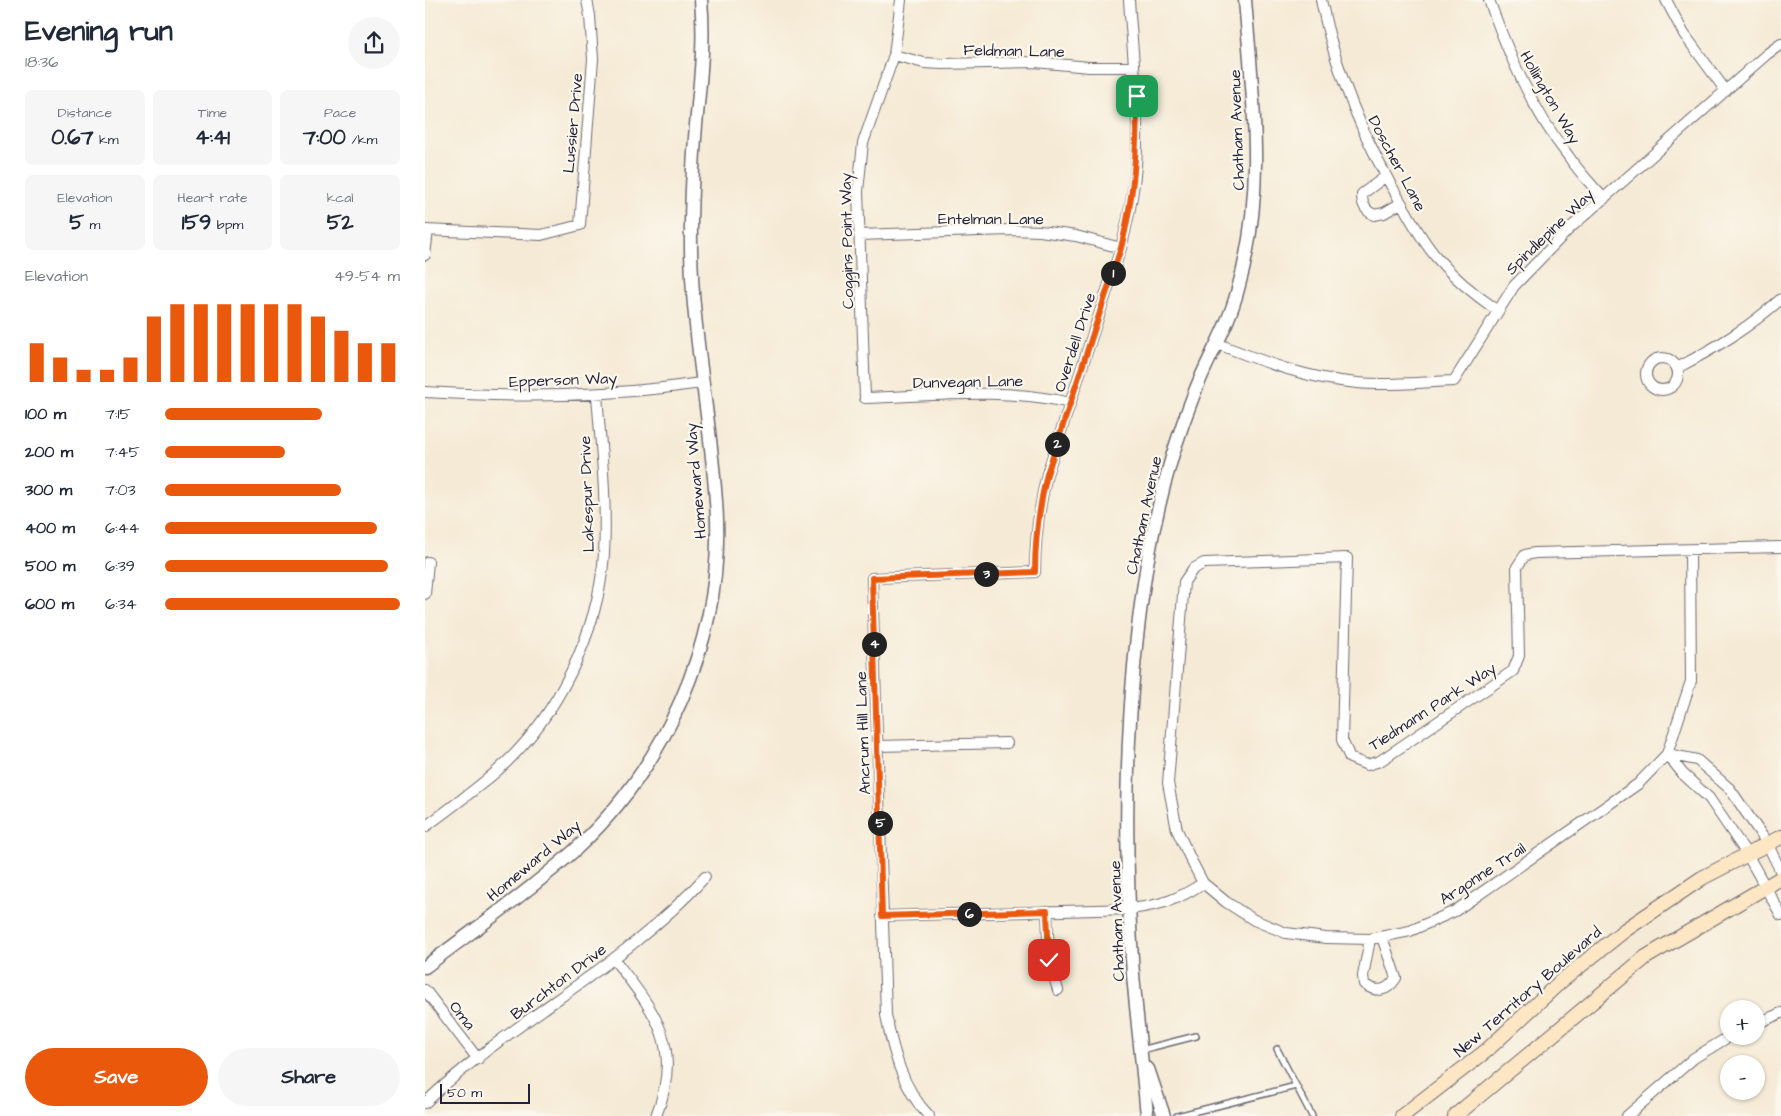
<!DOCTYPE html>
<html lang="en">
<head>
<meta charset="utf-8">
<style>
	body { margin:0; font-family:"Architects Daughter",sans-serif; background:#f6f6f7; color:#1f2937; height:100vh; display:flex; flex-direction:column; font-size:19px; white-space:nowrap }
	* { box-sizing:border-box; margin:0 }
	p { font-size:16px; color:#747a83 }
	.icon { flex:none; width:28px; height:28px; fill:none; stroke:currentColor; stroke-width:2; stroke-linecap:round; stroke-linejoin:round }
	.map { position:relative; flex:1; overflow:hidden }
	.side { display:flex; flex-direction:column; background:#fff; width:425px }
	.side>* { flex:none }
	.controls { position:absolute; left:1295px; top:1000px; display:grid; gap:10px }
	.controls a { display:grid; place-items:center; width:45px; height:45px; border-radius:50%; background:#fff; box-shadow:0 1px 4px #0004; font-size:25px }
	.scale { position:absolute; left:15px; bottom:12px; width:90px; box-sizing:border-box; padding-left:5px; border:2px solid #22223b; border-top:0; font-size:14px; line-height:18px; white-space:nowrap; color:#22223b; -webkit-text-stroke:4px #fbf7ec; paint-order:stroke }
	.pin { position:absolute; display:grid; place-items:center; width:42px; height:42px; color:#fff; margin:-21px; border-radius:10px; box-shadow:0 2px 8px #0006 }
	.km { position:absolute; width:25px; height:25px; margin:-12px; border-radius:50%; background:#222; color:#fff; font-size:14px; line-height:25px; text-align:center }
	.round { display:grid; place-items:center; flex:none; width:52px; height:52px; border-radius:26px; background:#f6f6f7 }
	.headline { display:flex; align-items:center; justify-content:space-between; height:85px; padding:0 25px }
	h1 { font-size:28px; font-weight:700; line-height:38px }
	.figures { display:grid; grid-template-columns:repeat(3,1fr); gap:8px; height:85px; padding:5px 25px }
	.figures div { display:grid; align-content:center; border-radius:8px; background:#f6f6f7; text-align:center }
	.figures b { font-size:21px; font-weight:700 }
	.figures small { font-size:14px; font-weight:400 }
	.figures p { font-size:14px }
	.chart { height:140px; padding:10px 25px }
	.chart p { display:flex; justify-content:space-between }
	.chart svg { width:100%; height:90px; margin-top:5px; stroke:#ea580c; stroke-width:6 }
	.primary-button { display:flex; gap:10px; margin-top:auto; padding:10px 25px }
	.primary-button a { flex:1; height:58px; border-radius:30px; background:#ea580c; color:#fff; font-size:20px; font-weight:700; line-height:58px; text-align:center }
	.primary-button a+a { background:#f6f6f7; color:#1f2937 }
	ul { padding:0 25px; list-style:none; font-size:16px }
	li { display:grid; grid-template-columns:80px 60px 1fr; align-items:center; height:38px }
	li i { height:12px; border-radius:6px; background:#ea580c }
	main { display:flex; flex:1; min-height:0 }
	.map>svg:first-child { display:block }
</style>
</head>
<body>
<main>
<section class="side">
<div class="headline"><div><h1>Evening run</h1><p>18:36</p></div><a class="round"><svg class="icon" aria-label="share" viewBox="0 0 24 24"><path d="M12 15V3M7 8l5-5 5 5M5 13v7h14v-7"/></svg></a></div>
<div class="figures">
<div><p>Distance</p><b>0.67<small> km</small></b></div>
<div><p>Time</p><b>4:41</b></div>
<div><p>Pace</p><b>7:00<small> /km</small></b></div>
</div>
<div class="figures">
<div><p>Elevation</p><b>5<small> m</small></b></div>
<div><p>Heart rate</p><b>159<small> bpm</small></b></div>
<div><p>kcal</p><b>52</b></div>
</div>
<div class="chart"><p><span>Elevation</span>49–54 m</p>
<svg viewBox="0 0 160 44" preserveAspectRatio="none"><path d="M5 44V25M15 44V32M25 44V38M35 44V38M45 44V32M55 44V12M65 44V6M75 44V6M85 44V6M95 44V6M105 44V6M115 44V6M125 44V12M135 44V19M145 44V25M155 44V25"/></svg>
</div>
<ul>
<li><b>100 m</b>7:15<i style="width:67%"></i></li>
<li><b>200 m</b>7:45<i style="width:51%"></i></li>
<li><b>300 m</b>7:03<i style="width:75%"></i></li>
<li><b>400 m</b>6:44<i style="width:90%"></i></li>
<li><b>500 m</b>6:39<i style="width:95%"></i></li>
<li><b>600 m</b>6:34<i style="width:100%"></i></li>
</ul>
<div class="primary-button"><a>Save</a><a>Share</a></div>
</section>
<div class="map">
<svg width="1356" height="1116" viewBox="0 0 1356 1116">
	<rect width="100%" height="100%" fill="#fbf7ec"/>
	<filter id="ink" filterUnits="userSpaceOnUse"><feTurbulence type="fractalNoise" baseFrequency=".02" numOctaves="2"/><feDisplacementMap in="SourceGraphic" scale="10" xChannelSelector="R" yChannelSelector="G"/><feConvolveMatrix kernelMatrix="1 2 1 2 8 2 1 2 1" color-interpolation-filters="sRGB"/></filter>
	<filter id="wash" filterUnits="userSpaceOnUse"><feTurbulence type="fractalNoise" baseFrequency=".0096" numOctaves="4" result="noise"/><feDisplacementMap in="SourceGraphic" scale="20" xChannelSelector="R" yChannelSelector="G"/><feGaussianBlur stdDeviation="1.12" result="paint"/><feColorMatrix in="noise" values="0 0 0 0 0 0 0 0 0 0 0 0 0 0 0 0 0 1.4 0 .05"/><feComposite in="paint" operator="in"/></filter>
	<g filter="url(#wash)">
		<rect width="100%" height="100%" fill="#f5ead5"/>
	</g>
	<g filter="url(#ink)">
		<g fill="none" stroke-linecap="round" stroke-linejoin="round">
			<defs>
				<path id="service" d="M 852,1049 L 887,1116
					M 716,1050 L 771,1036
					M 752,1116 L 871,1086"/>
				<path id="minor" d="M 476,0 L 469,55 L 438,143 L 433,191 L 440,398 C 508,396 579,387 645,403
					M 896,0 C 911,75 941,145 981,211 C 990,227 1000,244 1012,258 C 1030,279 1050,295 1072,310
					M 1064,0 C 1084,55 1107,110 1144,157 C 1154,172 1167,185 1179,199
					M 1241,0 L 1259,34 L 1301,91
					M 469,55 L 499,63 L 517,64 L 610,62 L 664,67 L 709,67
					M 960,177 L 937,194 C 937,205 940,210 949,215 L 959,213 L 976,203
					M 0,230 L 116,235 L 155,225 L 168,59 L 165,16 L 162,0
					M 434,235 L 584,230 L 615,231 L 651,236 L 696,248
					M 0,255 L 3,230
					M 793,344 C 839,362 883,379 933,383 C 964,386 997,382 1029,381 L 1089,286 L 1144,229 L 1342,54 L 1356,44
					M1221 374a16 16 0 1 1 32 0a16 16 0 1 1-32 0Z
					M 1252,368 C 1292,347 1322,329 1356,299
					M 0,392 C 97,398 180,397 276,383
					M 1265,550 L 1266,681 L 1242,754 L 1213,784 L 1030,911 L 985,931 L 945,939 L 901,938 L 861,933 L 829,920 L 801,902 L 778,883 L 765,858 L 752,830 L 743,783 L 759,582 L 768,569 L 779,563 L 922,558 L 917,740 L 925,758 L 942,765 L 955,761 L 1088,671 L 1094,656 L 1092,567 L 1100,555 L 1110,553 L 1356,547
					M 0,594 L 3,562
					M 452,746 L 582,743
					M 1242,754 L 1258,774 L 1284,798 L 1322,854 L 1356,915
					M 1242,754 L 1272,760 L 1305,789 L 1342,843 L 1356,872
					M 0,827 C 24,809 49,791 72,771 C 132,718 173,634 179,554 C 182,502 176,448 172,395
					M 622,911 L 624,960 L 633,990
					M 457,916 L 705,909 C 736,905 753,900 778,883
					M 945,939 L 938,976 L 939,984 C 952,993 962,992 971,978 L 957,937
					M 189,959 C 230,1013 259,1045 231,1116
					M 0,990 L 53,1059
					M 1331,1024 L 1356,1013
					M 0,1103 C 86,1020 199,967 280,877
					M 504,1116 C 477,1088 468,1051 461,1015 L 447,578 L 610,572 C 610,538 614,507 622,474 L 696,248 C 705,213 712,178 712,142 C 713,94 707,47 704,0
					M 1202,1116 L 1269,1058 L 1305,1036"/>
				<path id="tertiary" d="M 0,967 C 50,929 103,892 150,850 C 240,767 296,643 292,520 C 289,439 271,358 267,277 C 264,226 267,175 271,125 C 275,83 280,42 276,0
					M 723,1069 L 739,1116
					M 722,1116 C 718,1069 712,1021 708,974 C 698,839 700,698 722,564 C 732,506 747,449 769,394 C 783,357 803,328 813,289 C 841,192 828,99 820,0"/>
				<path id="secondary" d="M 977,1116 L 1061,1051 L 1135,982 L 1200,930 L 1277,878 L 1356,837
					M 1030,1116 L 1221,957 L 1356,878"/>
			</defs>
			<use href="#service" stroke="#6c6871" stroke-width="8"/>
			<use href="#minor" stroke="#6c6871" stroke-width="12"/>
			<use href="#tertiary" stroke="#6c6871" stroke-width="15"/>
			<use href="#secondary" stroke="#6c6871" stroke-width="16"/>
			<use href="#service" stroke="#fff" stroke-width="5"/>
			<use href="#minor" stroke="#fff" stroke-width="10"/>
			<use href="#tertiary" stroke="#fff" stroke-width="12"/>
			<use href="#secondary" stroke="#fce6c4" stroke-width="14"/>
		</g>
	</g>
	<g fill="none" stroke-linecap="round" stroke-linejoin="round" filter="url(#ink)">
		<defs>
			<path id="route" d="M 624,960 L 622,911 L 457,916 L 447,578 L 610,572 C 610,538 614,507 622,474 L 696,248 C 709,197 712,148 712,96"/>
		</defs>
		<use href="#route" stroke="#fff" stroke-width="10"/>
		<use href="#route" stroke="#ea580c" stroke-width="6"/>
	</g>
	<g text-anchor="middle" stroke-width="4.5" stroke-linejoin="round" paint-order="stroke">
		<g font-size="16" fill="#22223b" stroke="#fbf7ec">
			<text transform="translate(589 50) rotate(1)" y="6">Feldman Lane</text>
			<text transform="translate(1126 97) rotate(60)" y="6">Hollington Way</text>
			<text transform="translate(147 123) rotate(-85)" y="6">Lussier Drive</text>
			<text transform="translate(811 130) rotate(-92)" y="6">Chatham Avenue</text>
			<text transform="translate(973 163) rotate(62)" y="6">Doscher Lane</text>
			<text x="566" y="224">Entelman Lane</text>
			<text transform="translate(1124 231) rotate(-44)" y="6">Spindlepine Way</text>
			<text transform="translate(421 241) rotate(-91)" y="6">Coggins Point Way</text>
			<text transform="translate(649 342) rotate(-72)" y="6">Overdell Drive</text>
			<text transform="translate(138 379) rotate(-2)" y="6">Epperson Way</text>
			<text transform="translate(543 381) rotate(-1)" y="6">Dunvegan Lane</text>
			<text transform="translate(270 481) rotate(-95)" y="6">Homeward Way</text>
			<text transform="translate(161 494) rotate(-92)" y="6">Lakespur Drive</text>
			<text transform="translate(718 515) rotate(-78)" y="6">Chatham Avenue</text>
			<text transform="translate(1007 706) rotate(-33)" y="6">Tiedmann Park Way</text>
			<text transform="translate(437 733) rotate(-92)" y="6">Ancrum Hill Lane</text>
			<text transform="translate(108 860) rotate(-40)" y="6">Homeward Way</text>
			<text transform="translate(1057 873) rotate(-33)" y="6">Argonne Trail</text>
			<text transform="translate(691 921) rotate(-92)" y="6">Chatham Avenue</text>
			<text transform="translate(133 981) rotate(-37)" y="6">Burchton Drive</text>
			<text transform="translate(1102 991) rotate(-41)" y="6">New Territory Boulevard</text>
			<text transform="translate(38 1015) rotate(52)" y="6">Oma</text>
		</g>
	</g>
</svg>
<div class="controls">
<a>+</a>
<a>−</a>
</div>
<div class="scale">50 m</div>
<div class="pin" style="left:712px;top:96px;background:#1e9e55"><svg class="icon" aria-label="arrive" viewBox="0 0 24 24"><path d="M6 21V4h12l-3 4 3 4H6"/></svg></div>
<div class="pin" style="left:624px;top:960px;background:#d93025"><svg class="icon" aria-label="check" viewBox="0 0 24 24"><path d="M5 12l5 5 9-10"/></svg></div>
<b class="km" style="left:688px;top:273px">1</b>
<b class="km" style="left:632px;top:444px">2</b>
<b class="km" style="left:561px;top:574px">3</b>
<b class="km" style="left:449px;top:644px">4</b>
<b class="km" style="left:455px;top:823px">5</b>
<b class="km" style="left:544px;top:914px">6</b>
</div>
</main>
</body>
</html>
